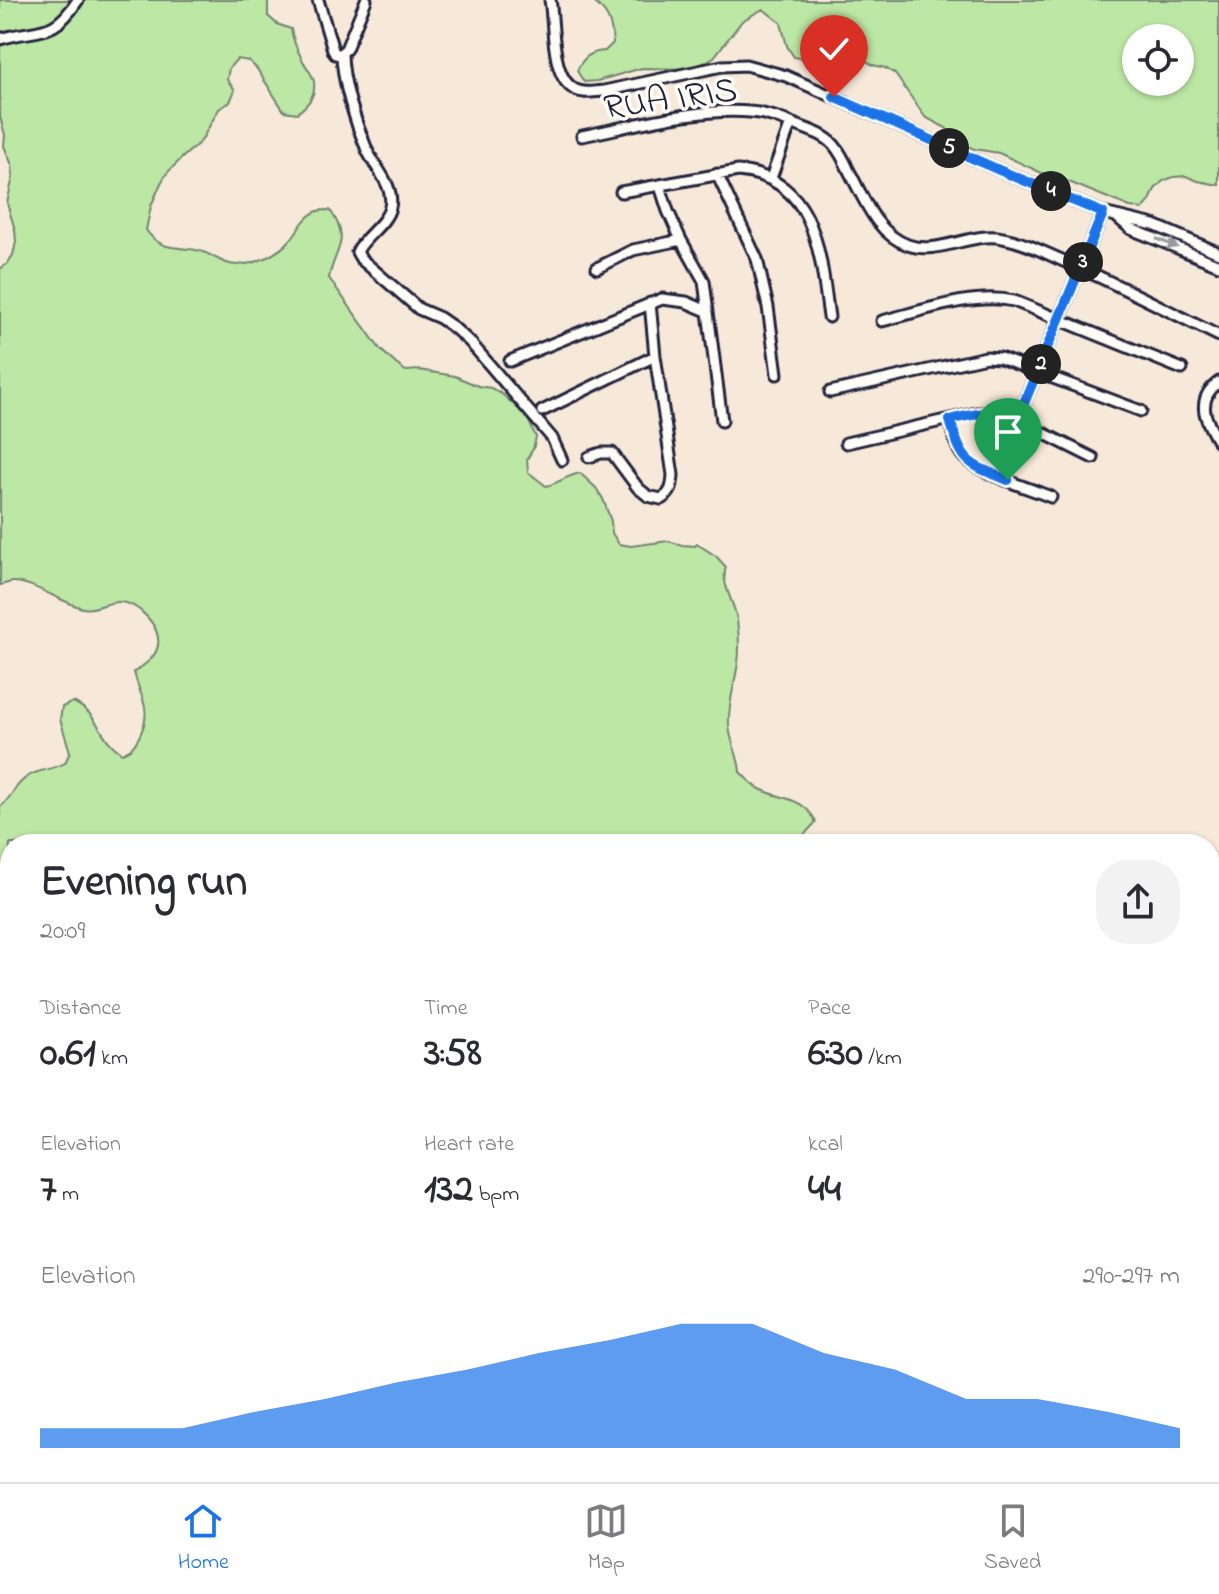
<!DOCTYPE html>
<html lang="en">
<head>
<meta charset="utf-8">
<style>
	body { margin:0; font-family:"Indie Flower",sans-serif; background:#f2f2f3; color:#2b2b33; height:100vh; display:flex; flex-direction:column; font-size:30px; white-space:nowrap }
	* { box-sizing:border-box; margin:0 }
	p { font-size:26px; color:#7c7c81 }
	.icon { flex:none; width:44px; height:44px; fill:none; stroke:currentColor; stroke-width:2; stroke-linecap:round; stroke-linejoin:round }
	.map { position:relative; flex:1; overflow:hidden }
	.sheet { position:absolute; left:0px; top:834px; width:1220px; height:648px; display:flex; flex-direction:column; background:#fff; border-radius:32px 32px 0 0; box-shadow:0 2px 6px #0004 }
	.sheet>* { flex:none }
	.controls { position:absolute; left:1122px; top:24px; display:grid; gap:16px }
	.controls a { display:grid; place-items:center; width:72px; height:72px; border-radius:50%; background:#fff; box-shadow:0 2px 6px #0004; font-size:40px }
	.pin { position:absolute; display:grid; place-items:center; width:68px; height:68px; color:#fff; margin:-82px -34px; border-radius:50% 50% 50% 0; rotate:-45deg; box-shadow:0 0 8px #0007 }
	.pin .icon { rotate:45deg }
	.km { position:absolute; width:40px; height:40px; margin:-20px; border-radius:50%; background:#222; color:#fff; font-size:22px; line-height:40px; text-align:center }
	.round { display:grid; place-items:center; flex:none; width:84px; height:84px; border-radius:32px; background:#f2f2f3 }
	.headline { display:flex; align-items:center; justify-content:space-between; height:136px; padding:0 40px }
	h1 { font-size:44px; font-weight:700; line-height:60px }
	.stats { display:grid; grid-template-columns:repeat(3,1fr); gap:12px; height:136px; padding:8px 40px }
	.stats div { display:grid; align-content:center }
	.stats b { font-size:40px; font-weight:700 }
	.stats small { font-size:22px; font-weight:400 }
	.stats p { font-size:22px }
	.chart { height:224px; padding:16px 40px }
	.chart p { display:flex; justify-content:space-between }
	.chart svg { width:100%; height:144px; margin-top:8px; fill:#1a73e8; opacity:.7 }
	.dock { display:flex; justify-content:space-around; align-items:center; height:112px; border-top:2px solid #e1e1e2; background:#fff; font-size:22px; color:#7c7c81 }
	.dock a { display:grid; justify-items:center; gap:4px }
	.dock .current { color:#1a73e8 }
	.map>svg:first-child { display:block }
</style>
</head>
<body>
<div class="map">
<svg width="1219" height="1482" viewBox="0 0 1219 1482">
	<rect width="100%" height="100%" fill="#f7e9da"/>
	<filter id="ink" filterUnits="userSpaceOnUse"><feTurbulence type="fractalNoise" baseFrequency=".0125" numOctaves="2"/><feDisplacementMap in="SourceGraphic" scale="16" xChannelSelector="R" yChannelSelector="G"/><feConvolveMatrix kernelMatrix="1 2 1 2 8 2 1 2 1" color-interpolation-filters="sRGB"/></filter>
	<g filter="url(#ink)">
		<path fill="#bde7a4" stroke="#708470" stroke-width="2" fill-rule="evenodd" d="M 0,0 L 268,0 L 268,16 L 277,24 L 291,29 C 293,40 297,50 302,59 C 305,66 313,74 314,82 C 316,96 307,106 297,113 L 284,111 L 257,69 L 249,61 L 237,59 L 229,68 L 227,80 L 235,90 L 230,102 L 219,109 L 201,141 L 183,157 L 167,173 L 161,183 L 151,206 L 146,230 C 161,251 174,246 196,250 C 211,252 221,265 237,265 C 257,264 279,254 292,238 C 299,229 305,215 318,211 C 322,210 326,210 330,210 C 352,242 335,247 329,278 L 380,349 L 396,364 L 406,371 L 419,370 L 455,376 L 478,386 L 491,388 L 502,394 L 527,417 L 536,437 L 533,449 L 527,459 L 528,472 L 546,486 C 558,483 567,476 580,473 L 596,488 L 603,499 L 611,521 L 612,533 L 619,544 L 631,546 L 668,541 L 682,545 L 695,546 L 697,544 L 716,556 L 726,567 C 720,585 735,602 737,620 C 739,634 740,648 738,663 C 735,683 728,704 729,724 C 729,740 739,755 740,772 C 746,778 752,785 760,789 C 783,800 804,797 816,822 L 800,839 L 798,844 L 545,844 L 540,841 L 532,844 L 10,844 L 10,999 L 0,1002 L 0,807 C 10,800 13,789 22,781 C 34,769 51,771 65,763 L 70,752 L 60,719 L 62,707 L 73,702 C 101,715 98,738 122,753 C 132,749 135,745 140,735 C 153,708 140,698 134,672 C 144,665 156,658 158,645 C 161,626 138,603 120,602 C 107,601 96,611 83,608 C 62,603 32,581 12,582 C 11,582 1,585 0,585 L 0,269 L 7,264 L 13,255 L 16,242 L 15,230 L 7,203 L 13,177 L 12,165 L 4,146 L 5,135 L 0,117 Z
			M 591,0 L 1219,0 L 1219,185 L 1198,181 L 1186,176 L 1173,177 L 1163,181 L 1155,189 L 1150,201 L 1143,209 L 1130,207 L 1059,178 L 1046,175 L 999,153 L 974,149 L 963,144 L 946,128 L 925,117 L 895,74 L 885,68 L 873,65 L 853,53 L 841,48 L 828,48 L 818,56 L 806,59 L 794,57 L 787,46 L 781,23 L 763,9 L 742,21 L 714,57 L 693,69 L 642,68 L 597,81 L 584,82 L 577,71 C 583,57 590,52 605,51 L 613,43 C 611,21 609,13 591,0 ZM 1136,38 L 1180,38 L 1180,82 L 1136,82 Z
			M 10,1363 L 10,1455 L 0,1463 L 0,1367 Z
			M 634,1472 L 712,1472 L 741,1478 L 744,1472 L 867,1472 L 866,1482 L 633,1482 Z"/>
		<path fill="#a1d1fd" stroke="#6e8baf" stroke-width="2" d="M 10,1467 L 10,1472 L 29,1472 L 36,1482 L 0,1482 L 0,1474 Z"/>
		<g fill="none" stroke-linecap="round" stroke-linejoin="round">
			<defs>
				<path id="minor" d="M 318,0 L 333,50 L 335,54 L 339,55 L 346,49 L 366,0
					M 550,0 C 555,25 549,89 584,92 C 590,93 598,91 604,91 L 722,66 L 746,65 L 786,76 L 999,170 L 1103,213 L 1154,225 L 1219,253
					M 0,39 C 39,27 52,40 78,0
					M 342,53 C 342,82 356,124 367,150 C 375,168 395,186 390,207 C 386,225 364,236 357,252 L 361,259 L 419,309 L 440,318 L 453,327 L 470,342 L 552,438 L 562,460
					M 582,136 C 633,126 698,107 750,112 C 766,113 781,119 796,125 C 809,130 824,134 834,145 C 840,152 845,162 849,171 C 864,198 876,234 908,245 C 938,256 972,231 1003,238 C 1025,242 1045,253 1066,262 C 1118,284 1168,311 1219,336
					M 717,174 L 757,259 L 768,307 L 777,374
					M 771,178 L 791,123
					M 660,186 L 668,211 L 681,240 L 704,281 L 722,421
					M 621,192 L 738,171 C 817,178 820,255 829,317
					M 1118,218 L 1131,229 L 1219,265
					M 597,268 L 633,250 L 681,240
					M 882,321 C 922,311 974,292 1014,301 L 1182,369
					M 510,361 L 662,299 L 686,302 L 707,311
					M 1219,382 C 1194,400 1206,422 1219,443
					M 830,392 L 986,357 L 1000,358 L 1141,411
					M 542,411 L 655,356
					M 950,420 C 953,431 955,447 963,456 C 976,473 1030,488 1051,497
					M 1017,420 L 1103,213
					M 846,443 L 976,413 L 998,414 L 1017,420 L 1093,458
					M 589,457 L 601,453 L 612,453 L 638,488 L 648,496 L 661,499 C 672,493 672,486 673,475 L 655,356 L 650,303
					M 1210,1317 L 1219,1323
					M 1210,1406 L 1219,1410
					M 392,1472 L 402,1477 L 407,1482
					M 1193,1472 L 1199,1482
					M 1059,1482 L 1067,1472
					M 1154,1482 L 1163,1472"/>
			</defs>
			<use href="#minor" stroke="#22223b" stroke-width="15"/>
			<use href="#minor" stroke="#fdfcf7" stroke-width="9"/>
		</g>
		<defs><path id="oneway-solid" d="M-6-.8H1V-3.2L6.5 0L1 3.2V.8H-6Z" transform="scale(2)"/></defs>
		<use fill="#9a9aa2" href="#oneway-solid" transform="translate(1167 243) rotate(22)"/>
	</g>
	<g fill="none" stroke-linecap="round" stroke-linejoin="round" filter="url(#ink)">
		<defs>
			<path id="route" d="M 834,97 L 999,170 L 1103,213 L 1017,420 C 989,410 978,413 950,420 C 963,464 966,463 1008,480"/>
		</defs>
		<use href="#route" stroke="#fff" stroke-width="16"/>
		<use href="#route" stroke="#1a73e8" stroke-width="10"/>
	</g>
	<g text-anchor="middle" stroke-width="7" stroke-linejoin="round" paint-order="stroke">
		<g font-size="36" fill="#22223b" stroke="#fdfcf7">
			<text transform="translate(670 96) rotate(-8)" y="13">RUA IRIS</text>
		</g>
	</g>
</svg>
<div class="controls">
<a><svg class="icon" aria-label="locate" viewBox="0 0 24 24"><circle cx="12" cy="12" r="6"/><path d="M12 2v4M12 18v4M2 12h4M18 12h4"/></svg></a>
</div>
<div class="pin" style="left:1008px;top:480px;background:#1e9e55"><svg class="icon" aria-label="arrive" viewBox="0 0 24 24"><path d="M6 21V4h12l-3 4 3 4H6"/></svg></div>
<div class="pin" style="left:834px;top:97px;background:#d93025"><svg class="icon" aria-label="check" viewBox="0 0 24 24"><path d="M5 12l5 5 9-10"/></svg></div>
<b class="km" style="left:1041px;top:364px">2</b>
<b class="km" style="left:1083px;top:262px">3</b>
<b class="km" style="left:1051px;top:191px">4</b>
<b class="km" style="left:949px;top:148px">5</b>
<section class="sheet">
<div class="headline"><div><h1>Evening run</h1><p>20:09</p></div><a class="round"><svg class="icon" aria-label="share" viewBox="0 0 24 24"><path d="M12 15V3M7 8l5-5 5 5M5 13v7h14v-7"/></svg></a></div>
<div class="stats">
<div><p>Distance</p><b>0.61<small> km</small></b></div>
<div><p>Time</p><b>3:58</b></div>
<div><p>Pace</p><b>6:30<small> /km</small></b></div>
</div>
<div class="stats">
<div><p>Elevation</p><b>7<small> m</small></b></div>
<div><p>Heart rate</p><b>132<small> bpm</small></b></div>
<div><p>kcal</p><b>44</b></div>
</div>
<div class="chart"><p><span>Elevation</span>290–297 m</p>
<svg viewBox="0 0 160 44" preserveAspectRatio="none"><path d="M0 44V38L10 38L20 38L30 33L40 29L50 24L60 20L70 15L80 11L90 6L100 6L110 15L120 20L130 29L140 29L150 33L160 38V44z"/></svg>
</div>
</section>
</div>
<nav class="dock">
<a class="current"><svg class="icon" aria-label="home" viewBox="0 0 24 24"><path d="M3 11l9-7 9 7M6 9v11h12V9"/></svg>Home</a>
<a><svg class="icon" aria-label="map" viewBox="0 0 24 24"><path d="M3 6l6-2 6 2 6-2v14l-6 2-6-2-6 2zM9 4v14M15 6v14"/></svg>Map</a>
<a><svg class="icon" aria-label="saved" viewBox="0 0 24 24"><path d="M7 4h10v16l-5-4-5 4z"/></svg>Saved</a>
</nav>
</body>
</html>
